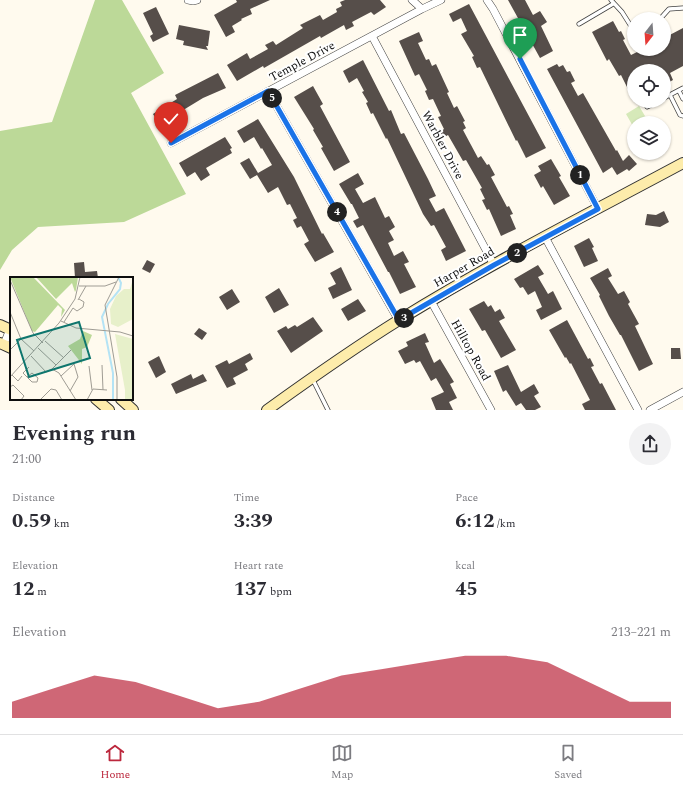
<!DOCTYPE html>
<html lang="en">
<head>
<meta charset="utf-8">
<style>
	body { margin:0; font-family:Spectral,serif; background:#f2f2f3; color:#2b2b33; height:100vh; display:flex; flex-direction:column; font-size:15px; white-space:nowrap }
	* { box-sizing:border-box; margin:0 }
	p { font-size:13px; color:#7c7c81 }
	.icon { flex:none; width:22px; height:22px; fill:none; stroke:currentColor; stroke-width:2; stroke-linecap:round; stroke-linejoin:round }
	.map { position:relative; height:410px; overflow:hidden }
	.side { display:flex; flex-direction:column; background:#fff; flex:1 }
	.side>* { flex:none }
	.needle { width:26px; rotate:197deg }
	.controls { position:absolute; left:627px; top:12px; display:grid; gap:8px }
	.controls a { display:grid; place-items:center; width:44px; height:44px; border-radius:50%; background:#fff; box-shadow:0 1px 3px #0004; font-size:20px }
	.pin { position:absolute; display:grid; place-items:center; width:34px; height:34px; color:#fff; margin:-41px -17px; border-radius:50% 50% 50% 0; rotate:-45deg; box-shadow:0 0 4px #0007 }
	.pin .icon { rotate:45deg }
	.km { position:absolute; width:20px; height:20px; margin:-10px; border-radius:50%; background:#222; color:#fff; font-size:11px; line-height:20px; text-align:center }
	.round { display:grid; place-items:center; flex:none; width:42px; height:42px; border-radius:21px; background:#f2f2f3 }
	.summary { display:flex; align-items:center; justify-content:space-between; height:68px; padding:0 12px }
	h1 { font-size:22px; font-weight:700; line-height:30px }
	.stats { display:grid; grid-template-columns:repeat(3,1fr); gap:6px; height:68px; padding:4px 12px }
	.stats div { display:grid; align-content:center }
	.stats b { font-size:20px; font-weight:700 }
	.stats small { font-size:11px; font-weight:400 }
	.stats p { font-size:11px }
	.chart { height:112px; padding:8px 12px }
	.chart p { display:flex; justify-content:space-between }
	.chart svg { width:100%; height:72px; margin-top:4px; fill:#bc283d; opacity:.7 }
	.tabs { display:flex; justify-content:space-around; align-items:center; height:56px; border-top:1px solid #e1e1e2; background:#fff; font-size:11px; color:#7c7c81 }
	.tabs a { display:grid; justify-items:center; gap:2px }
	.tabs .current { color:#bc283d }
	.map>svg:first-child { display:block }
</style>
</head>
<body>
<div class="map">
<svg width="683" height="410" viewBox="0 0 683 410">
	<rect width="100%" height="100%" fill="#fffaee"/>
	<path fill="#d6e9b9" d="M 639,106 L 648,121 L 643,123 L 634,123 L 634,128 L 626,114 Z"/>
	<path fill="#bcd998" d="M 95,0 L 122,0 L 164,73 L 131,93 L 186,194 L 124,222 L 38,227 L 12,250 L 0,270 L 0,131 L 52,122 Z"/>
	<path fill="#564e4a" d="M 236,0 L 270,0 L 250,9 L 252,14 L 241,19 L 242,20 L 232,26 L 235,32 L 226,37 L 214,15 L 237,2 Z
		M 345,0 L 380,0 L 386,7 L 374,15 L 371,12 L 352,22 L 354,26 L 346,30 L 344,25 L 321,38 L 320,36 L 264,68 L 263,66 L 237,81 L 227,65 L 247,53 L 250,59 L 268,49 L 265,45 L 273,41 L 276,45 L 303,28 L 300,25 L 320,15 L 323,20 L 337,12 L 336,9 L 342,6 L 340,2 Z
		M 508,0 L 525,0 L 533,15 L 540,11 L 547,22 L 541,26 L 553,51 L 540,58 Z
		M 469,4 L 546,148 L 526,158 L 517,140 L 516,141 L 480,67 L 477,68 L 472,57 L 474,56 L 461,34 L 467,31 L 461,18 L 453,22 L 449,14 Z
		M 156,7 L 169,34 L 153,42 L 150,36 L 153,34 L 143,13 Z
		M 613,21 L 619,32 L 621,31 L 625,39 L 623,40 L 631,55 L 643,49 L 664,49 L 664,38 L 683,28 L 683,66 L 670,73 L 673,80 L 664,85 L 664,71 L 634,71 L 634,86 L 628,89 L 621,75 L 619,76 L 609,59 L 607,61 L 592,32 Z
		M 179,25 L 210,31 L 208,46 L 206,46 L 208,50 L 183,45 L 184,41 L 176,39 Z
		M 419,32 L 423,41 L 418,43 L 426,60 L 429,59 L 432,66 L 436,64 L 449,92 L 447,93 L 454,108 L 457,106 L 465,121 L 463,122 L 466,128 L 463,130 L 478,158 L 481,156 L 487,165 L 489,164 L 495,175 L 491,177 L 507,207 L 509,206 L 513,214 L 510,215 L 516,229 L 501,236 L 489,209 L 487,210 L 482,200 L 485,199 L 480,189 L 482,188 L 466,160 L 463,161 L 448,135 L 443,138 L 440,132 L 444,129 L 438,117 L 441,116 L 433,99 L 429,100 L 425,91 L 427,90 L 419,74 L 415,76 L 399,41 Z
		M 363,60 L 389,111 L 391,110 L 401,134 L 404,133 L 428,179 L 436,196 L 429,199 L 436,212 L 444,208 L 466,251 L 446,261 L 441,250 L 446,247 L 434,225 L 431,226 L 423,214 L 387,138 L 386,139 L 373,113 L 371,114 L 366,103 L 368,102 L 362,92 L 364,91 L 357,78 L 349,83 L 343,71 Z
		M 557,64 L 559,67 L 563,65 L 567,72 L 570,71 L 575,81 L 571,83 L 578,96 L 583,93 L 616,151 L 617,150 L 623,161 L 629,155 L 637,164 L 629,171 L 627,169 L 617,175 L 612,167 L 603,173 L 547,69 Z
		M 218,73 L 226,88 L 203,98 L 180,112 L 182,115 L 161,127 L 153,114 L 177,99 L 175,95 Z
		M 313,86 L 323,104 L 320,106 L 350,162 L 334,171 L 321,148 L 323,147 L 313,130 L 314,129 L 294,97 Z
		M 258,119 L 294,177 L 322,234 L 323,233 L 334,252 L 315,262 L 304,244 L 309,241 L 301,226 L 297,228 L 293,220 L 297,218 L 290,204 L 287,205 L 278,187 L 268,193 L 257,175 L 250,179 L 240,163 L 249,158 L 258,173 L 272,165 L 262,148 L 261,149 L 254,137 L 244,143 L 237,131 Z
		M 225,137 L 232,148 L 230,149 L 232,153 L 206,168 L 210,175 L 201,181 L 195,172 L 187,177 L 179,163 Z
		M 551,159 L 561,176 L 559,177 L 570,196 L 554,205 L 543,186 L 541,188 L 534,175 L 541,171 L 538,166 Z
		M 358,173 L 364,184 L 355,189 L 363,203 L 375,197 L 385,218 L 389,216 L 395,227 L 389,231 L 394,240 L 388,243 L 394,256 L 403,251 L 409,262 L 404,264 L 416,287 L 400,294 L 389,272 L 388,272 L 363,225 L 357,228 L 353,221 L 359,218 L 352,204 L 351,204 L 339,184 Z
		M 664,211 L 669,222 L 660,227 L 645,225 L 647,214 L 656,215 Z
		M 589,238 L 594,247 L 592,248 L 598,261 L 584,267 L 574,246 Z
		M 147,260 L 155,264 L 150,273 L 142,269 Z
		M 84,262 L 85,272 L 97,271 L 98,278 L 75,278 L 74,263 Z
		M 538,265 L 544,274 L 538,277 L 548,294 L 553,291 L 562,309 L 541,320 L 536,310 L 542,307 L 535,291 L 528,295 L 523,287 L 520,288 L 514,279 Z
		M 341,267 L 352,290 L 333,299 L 328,288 L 336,284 L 330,273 Z
		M 608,268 L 612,276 L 608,278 L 618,294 L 624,291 L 630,302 L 628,304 L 639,324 L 635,326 L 653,364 L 639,371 L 621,335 L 620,335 L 609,316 L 599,296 L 600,295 L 590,278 Z
		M 279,288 L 289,305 L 274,313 L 265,297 Z
		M 232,289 L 240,302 L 227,310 L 219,297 Z
		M 358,299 L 366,311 L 348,321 L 341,309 Z
		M 484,301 L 488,307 L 491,305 L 495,312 L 500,309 L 505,318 L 499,321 L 516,350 L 501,358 L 485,330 L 482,331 L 469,309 Z
		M 313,317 L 323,331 L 291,353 L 277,331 L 286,326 L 288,329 L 295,325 L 297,327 Z
		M 567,320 L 588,359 L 590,358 L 594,366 L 591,367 L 600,384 L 602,383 L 616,410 L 585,410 L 582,404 L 590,400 L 571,363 L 570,364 L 566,357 L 565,358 L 549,330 Z
		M 199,328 L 207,333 L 202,340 L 194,334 Z
		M 425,333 L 429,342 L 425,343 L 434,363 L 440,359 L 454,382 L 450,384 L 457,398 L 449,402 L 453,410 L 436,410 L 431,398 L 444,392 L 436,378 L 431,381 L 420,361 L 416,363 L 414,360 L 405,364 L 398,351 L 408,346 L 406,342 Z
		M 671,348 L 680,348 L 681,359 L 671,359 Z
		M 250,353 L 253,359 L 245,364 L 248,370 L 233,378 L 236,384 L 227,388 L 215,366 L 227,360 L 229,364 Z
		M 159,356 L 166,372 L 156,378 L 148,362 Z
		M 508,365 L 521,392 L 534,384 L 539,393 L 534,396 L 541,407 L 535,410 L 526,410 L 521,403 L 516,406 L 506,390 L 503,392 L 494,371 Z
		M 191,374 L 193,379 L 203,374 L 207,381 L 176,394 L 171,384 Z"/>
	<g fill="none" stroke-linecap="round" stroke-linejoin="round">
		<defs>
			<path id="service" d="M 611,0 L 622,12 L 634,31
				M 660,19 L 669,9 L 683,8
				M 579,24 L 613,4
				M 679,91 L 683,99
				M 670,95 L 680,115 L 683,116
				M 664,98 L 683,88
				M 647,107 L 659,101
				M 313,380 L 328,410"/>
			<path id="minor" d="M 188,0 L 193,1 L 197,0
				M 412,0 L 422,9 L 441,0
				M 487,0 L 493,9 L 598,209
				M 372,36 L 494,265
				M 268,91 L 399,321
				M 171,143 L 422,9
				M 545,237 L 638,410
				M 431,301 L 491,410
				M 4,344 L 10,329
				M 650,410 L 683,392"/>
			<path id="secondary" d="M 0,325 L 11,330
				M 0,343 L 11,348
				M 96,399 L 109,410
				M 121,399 L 133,410
				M 267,410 C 310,379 354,348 399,320 C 491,263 588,214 683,163"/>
		</defs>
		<use href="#service" stroke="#414141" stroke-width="5"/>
		<use href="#minor" stroke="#414141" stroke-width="8"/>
		<use href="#secondary" stroke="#303030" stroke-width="12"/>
		<use href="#service" stroke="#fff" stroke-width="3.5"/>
		<use href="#minor" stroke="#fff" stroke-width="7"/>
		<use href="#secondary" stroke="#fdecab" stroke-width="10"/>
	</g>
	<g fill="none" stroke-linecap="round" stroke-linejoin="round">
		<defs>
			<path id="route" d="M 171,143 L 268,91 L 399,320 L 494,265 L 598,209 L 520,59"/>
		</defs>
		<use href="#route" stroke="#fff" stroke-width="8"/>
		<use href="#route" stroke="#1a73e8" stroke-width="5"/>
	</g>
	<g text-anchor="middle" stroke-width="4" stroke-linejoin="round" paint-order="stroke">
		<g font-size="12" fill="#0e0e0e" stroke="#fff">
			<text transform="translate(302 61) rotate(-28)" y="4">Temple Drive</text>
			<text transform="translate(443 145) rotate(62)" y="4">Warbler Drive</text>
			<text transform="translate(464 267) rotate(-30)" y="4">Harper Road</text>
			<text transform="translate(471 350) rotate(61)" y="4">Hilltop Road</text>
		</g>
	</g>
	<g transform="translate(10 277)">
		<rect width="123" height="123" fill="#fffaee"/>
		<path d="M 0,0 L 23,0 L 55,33 L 51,40 L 52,32 L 48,28 L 25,55 L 22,54 ZM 26,0 L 68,0 L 66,13 L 65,15 L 62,6 L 46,22 ZM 73,54 L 82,58 L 77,70 L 72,72 L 72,87 L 58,69 L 70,62 Z" fill="#bcd998"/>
		<path d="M 123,2 L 123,42 L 108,50 L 101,47 L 100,32 L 106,19 L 114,12 L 120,12 ZM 105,57 L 123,62 L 123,123 L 109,123 L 115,122 L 115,113 Z" fill="#e7f0ca"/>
		<path fill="none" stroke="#b4e3f5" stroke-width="2" d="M 103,123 L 103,96 L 92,40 L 98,27 L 110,12 L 111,6 L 108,0"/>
		<path fill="none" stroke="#9f9c94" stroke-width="1" d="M 0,3 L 23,56 L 33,66M 69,9 L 95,9 L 106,5M 68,23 L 76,9M 63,31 L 67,34 L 73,30 L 74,25 L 69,22M 0,35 L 11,62 L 24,74M 51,44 L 66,51 L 110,55 L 123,59M 54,45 L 63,31M 35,64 L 54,81M 28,71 L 46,88M 0,73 L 11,62M 21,79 L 36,95 L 42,92 L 49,96 L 66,123M 92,88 L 93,113M 79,89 L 82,113M 42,92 L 61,73M 2,98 L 8,104 L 12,99M 51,99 L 64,87 L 68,100 L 60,114M 0,100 L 49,46 L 65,22 L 70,0M 17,100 L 22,96 L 28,101 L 27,105 L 22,105 L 13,96 L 19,90M 0,110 L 3,108 L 14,119 L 11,123M 30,123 L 41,112 L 46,113 L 52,123M 77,123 L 83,112 L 97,113M 107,123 L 107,100 L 95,28 L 109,0"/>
		<path fill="#0f766e" fill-opacity="0.15" stroke="#0f766e" stroke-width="2" d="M 69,45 L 80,81 L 19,100 L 7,63 Z"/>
		<rect width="123" height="123" fill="none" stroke="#0e0e0e" stroke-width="2"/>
	</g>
</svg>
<div class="controls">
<a><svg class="needle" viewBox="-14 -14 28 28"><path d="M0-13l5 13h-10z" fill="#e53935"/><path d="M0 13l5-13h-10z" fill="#7c7c81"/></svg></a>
<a><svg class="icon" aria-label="locate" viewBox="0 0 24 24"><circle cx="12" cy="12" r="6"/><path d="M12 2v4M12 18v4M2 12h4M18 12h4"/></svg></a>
<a><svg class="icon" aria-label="layers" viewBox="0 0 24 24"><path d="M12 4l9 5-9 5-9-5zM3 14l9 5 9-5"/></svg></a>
</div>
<div class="pin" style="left:520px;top:59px;background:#1e9e55"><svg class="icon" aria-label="arrive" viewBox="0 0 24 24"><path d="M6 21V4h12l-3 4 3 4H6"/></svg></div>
<div class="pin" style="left:171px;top:143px;background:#d93025"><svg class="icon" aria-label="check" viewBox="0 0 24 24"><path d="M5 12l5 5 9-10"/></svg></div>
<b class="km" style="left:580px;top:175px">1</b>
<b class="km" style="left:517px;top:253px">2</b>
<b class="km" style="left:404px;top:318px">3</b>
<b class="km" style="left:337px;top:212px">4</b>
<b class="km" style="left:272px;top:98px">5</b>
</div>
<section class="side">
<div class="summary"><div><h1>Evening run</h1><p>21:00</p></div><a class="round"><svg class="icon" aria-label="share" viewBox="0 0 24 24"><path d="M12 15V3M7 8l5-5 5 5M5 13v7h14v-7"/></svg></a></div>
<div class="stats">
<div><p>Distance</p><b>0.59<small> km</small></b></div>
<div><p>Time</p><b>3:39</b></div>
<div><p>Pace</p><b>6:12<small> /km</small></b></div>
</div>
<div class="stats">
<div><p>Elevation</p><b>12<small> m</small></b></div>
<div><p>Heart rate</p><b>137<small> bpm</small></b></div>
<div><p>kcal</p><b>45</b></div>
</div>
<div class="chart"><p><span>Elevation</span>213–221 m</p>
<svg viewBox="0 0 160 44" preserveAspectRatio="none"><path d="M0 44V34L10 26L20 18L30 22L40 30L50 38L60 34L70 26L80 18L90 14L100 10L110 6L120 6L130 10L140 22L150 34L160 34V44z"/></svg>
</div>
</section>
<nav class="tabs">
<a class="current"><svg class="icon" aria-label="home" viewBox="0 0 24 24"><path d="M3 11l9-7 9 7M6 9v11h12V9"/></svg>Home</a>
<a><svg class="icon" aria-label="map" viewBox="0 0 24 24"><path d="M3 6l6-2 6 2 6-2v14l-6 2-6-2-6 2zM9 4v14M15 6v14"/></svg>Map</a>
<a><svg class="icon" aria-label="saved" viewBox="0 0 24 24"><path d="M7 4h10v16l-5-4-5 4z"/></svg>Saved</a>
</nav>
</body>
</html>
